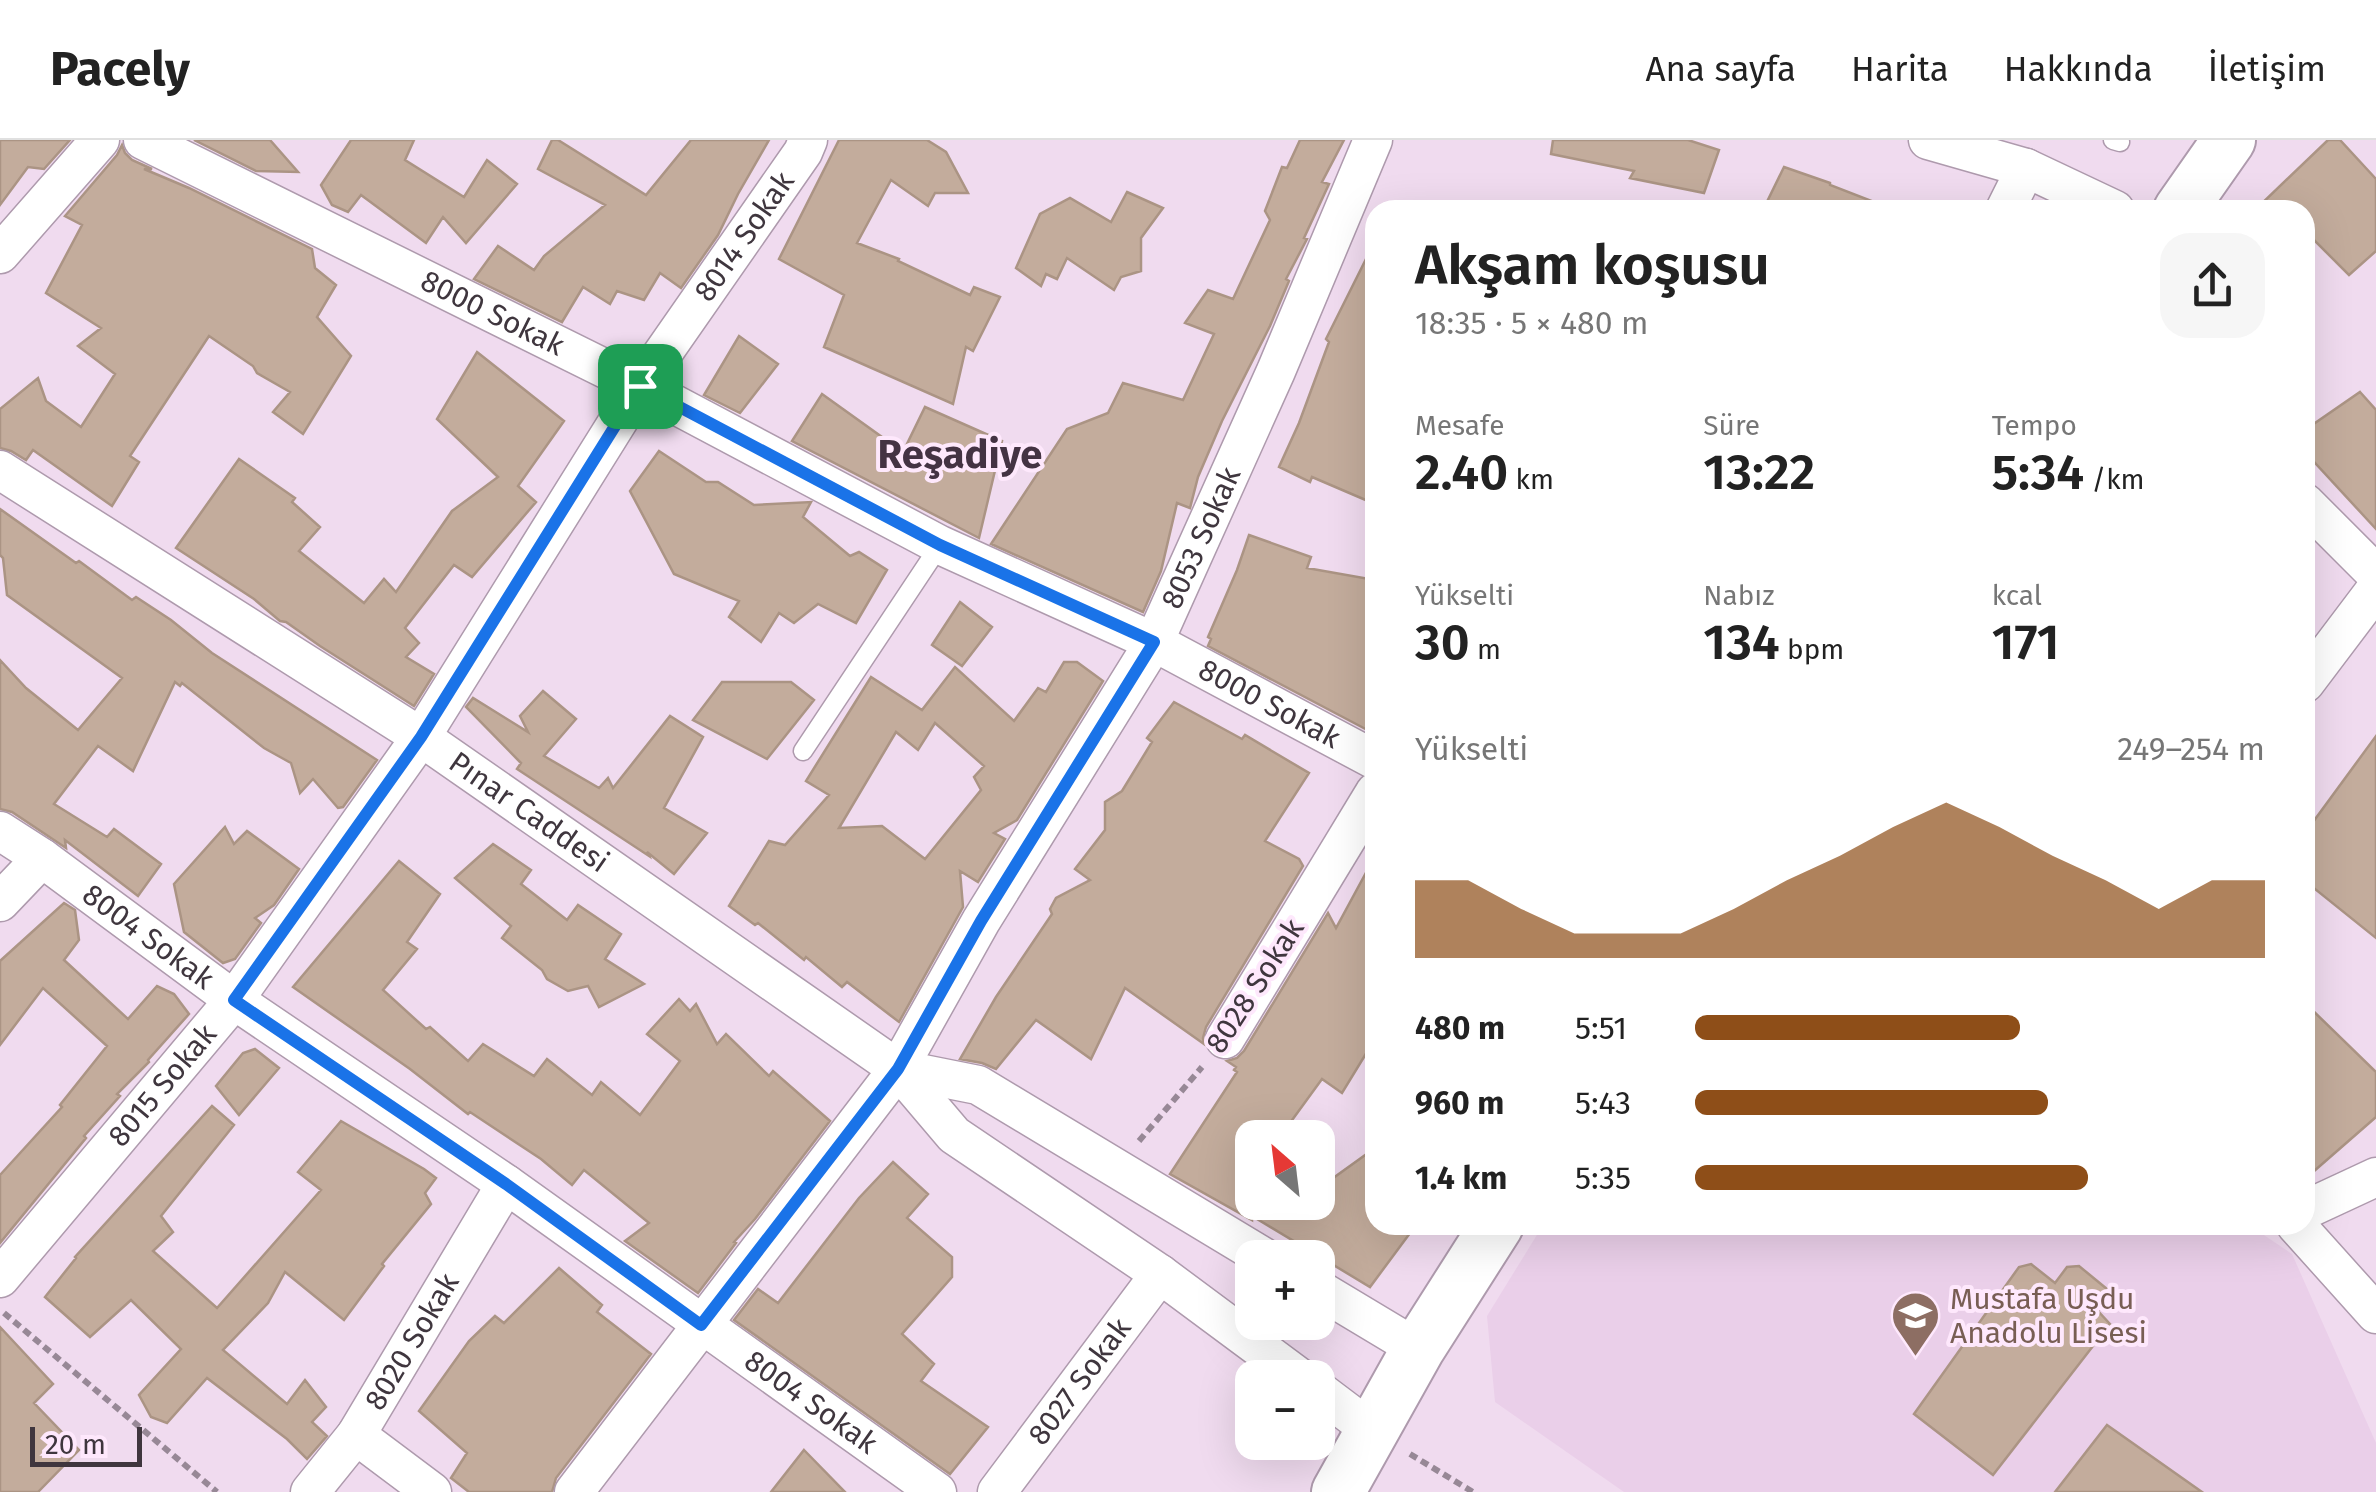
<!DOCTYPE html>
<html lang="tr">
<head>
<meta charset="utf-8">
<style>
	body { margin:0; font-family:"Fira Sans",sans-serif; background:#f6f6f6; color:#222; height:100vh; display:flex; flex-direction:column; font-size:38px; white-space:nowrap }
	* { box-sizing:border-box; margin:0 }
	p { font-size:32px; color:#767676 }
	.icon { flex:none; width:55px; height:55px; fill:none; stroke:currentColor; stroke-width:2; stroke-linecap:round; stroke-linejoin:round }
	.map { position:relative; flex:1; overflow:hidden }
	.panel { position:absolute; left:1365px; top:60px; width:950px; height:1035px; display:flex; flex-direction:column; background:#fff; border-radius:30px; box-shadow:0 10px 40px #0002 }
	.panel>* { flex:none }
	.needle { width:65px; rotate:332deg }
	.controls { position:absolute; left:1235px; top:980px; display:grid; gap:20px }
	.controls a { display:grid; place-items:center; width:100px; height:100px; border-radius:20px; background:#fff; box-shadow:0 10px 40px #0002; font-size:50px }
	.scale { position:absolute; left:30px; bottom:25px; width:112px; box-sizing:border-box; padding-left:10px; border:5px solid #3f363e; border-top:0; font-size:28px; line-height:35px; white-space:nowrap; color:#3f363e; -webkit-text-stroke:8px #fee8fc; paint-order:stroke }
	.pin { position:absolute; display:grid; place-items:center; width:85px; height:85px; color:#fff; margin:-42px; border-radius:20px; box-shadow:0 5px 15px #0006 }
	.round { display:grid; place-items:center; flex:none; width:105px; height:105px; border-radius:30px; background:#f6f6f6 }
	.headline { display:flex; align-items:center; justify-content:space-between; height:170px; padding:0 50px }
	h1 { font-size:55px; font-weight:600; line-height:75px }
	.stats { display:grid; grid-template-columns:repeat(3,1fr); gap:15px; height:170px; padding:10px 50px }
	.stats div { display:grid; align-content:center }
	.stats b { font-size:50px; font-weight:600 }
	.stats small { font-size:28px; font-weight:400 }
	.stats p { font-size:28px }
	.chart { height:280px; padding:20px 50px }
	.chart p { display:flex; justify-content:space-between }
	.chart svg { width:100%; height:180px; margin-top:10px; fill:#8e4e18; opacity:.7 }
	ul { padding:0 50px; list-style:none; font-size:32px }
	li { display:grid; grid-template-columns:160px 120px 1fr; align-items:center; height:75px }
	li i { height:25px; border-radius:12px; background:#8e4e18 }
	header { display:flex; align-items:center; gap:60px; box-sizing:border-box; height:140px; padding:0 50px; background:#fff; border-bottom:2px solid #e0e0e0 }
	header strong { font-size:48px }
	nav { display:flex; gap:55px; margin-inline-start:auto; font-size:35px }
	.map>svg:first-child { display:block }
</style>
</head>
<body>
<header>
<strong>Pacely</strong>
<nav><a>Ana sayfa</a><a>Harita</a><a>Hakkında</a><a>İletişim</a></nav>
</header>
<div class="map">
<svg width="2376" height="1352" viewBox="0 0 2376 1352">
	<rect width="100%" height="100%" fill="#f0dbef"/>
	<path fill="#eacfe9" d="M 1543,1085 L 2249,1085 L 2292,1114 L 2376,1303 L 2376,1352 L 1624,1352 L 1495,1262 L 1487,1176 Z"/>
	<path fill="#c3ac9c" stroke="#ab9484" stroke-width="2.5" fill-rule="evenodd" d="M 0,0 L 70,0 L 44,29 L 28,27 L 0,65 Z
		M 194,0 L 270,0 L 298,32 L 256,31 Z
		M 351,0 L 414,0 L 405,20 L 464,57 L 487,20 L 517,44 L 466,103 L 443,77 L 426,103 L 361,55 L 348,72 L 332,65 L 321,45 Z
		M 552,0 L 558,0 L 646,55 L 691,0 L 769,0 L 738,54 L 718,95 L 681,148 L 660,133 L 644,160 L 617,151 L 610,164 L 583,147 L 562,182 L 474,139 L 498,106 L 534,130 L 544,116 L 605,65 L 538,29 Z
		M 839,0 L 927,0 L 946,12 L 968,53 L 935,53 L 928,66 L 891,40 L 857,103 L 899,119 L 898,121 L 970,155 L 974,147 L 1000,157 L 973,211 L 966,207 L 953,264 L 824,207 L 844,155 L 779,119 Z
		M 1300,0 L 1344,0 L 1322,42 L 1329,44 L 1304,98 L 1307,99 L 1286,139 L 1289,141 L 1270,186 L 1222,281 L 1198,337 L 1190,368 L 1177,363 L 1161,431 L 1143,472 L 991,404 L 1067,289 L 1108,273 L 1123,243 L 1183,260 L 1214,194 L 1185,183 L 1208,150 L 1233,159 L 1270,80 L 1265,71 L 1282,27 L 1287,28 Z
		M 1553,0 L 1688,0 L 1719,10 L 1704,53 L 1630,38 L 1634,31 L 1551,14 Z
		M 2328,0 L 2340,0 L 2376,39 L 2376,111 L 2349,135 L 2305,91 L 2305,70 L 2255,70 Z
		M 122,5 L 125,13 L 132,20 L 152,29 L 144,29 L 189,48 L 312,109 L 315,128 L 336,145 L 317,177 L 351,216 L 303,294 L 273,272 L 290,252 L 257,233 L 253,226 L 209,196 L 130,316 L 139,322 L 112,366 L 33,310 L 26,320 L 11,311 L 0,308 L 0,269 L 38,238 L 46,261 L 81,287 L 115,234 L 78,206 L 101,188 L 46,153 L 82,85 L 65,76 L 117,15 Z
		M 1784,27 L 1830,43 L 1830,45 L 1887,67 L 1886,70 L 1763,70 Z
		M 1127,52 L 1163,68 L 1141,98 L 1141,131 L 1121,137 L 1114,150 L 1067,118 L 1057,139 L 1046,134 L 1041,146 L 1016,128 L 1040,74 L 1070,58 L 1111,82 Z
		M 1375,101 L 1375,364 L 1312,337 L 1310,342 L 1279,327 L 1299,283 L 1329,202 L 1326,199 Z
		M 739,196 L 778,224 L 740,273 L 704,255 Z
		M 477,212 L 564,281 L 518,346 L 536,362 L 472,437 L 454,425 L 405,488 L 419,503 L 406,517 L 434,534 L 414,566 L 320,506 L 286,482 L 280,481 L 254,459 L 176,408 L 239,319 L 295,358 L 292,362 L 320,387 L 299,411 L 364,463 L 384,439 L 396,452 L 452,371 L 498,337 L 437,279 Z
		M 2360,252 L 2376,270 L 2376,389 L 2305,312 L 2305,290 Z
		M 822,254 L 903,312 L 925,267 L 1002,301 L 979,398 L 792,301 Z
		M 659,311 L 706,342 L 718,342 L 754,365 L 811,362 L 803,377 L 850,416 L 859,412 L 887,430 L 856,483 L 818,464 L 794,483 L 779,473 L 761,502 L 729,477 L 739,461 L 674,434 L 630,351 Z
		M 0,369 L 76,423 L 79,421 L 132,460 L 136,457 L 171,480 L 212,513 L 377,620 L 343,667 L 338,668 L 313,639 L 300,653 L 291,623 L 264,608 L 182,543 L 180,546 L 175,542 L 133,631 L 98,606 L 54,664 L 107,697 L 114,689 L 161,724 L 138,756 L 65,700 L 66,708 L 12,672 L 0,669 L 0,520 L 26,548 L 78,590 L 122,538 L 7,455 L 3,418 L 0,415 Z
		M 1249,395 L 1311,417 L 1307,428 L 1375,440 L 1375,594 L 1208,506 L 1211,499 L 1208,497 L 1237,430 Z
		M 960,462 L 992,487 L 962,526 L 932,505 Z
		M 1064,522 L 1077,522 L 1103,541 L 1017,680 L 994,693 L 1005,699 L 978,742 L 960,731 L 963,767 L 899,882 L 847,842 L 842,847 L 806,817 L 804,820 L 758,783 L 755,785 L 729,766 L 769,701 L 785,705 L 829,655 L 806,641 L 871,537 L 922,570 L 955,527 L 1014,581 L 1038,548 L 1046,552 ZM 935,583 L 984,626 L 974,637 L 981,650 L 925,719 L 882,686 L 839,688 L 896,592 L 918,610 Z
		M 722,542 L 791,542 L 814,560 L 767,619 L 693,580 Z
		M 543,551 L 576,579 L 544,616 L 599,648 L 608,638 L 613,648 L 670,576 L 703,597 L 664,668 L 707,693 L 674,734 L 647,712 L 649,716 L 517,629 L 521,623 L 466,567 L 473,558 L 528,592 L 520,576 Z
		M 1174,562 L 1242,599 L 1245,595 L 1309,633 L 1265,701 L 1299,719 L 1303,726 L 1206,887 L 1203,898 L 1204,904 L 1125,848 L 1091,919 L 1036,880 L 996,929 L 982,923 L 960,919 L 996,857 L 1052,774 L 1050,769 L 1056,758 L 1090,740 L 1075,729 L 1105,690 L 1105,662 L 1122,651 L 1152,602 L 1147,598 Z
		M 2376,596 L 2376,798 L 2305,741 L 2305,693 Z
		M 225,687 L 234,704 L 247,691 L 299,729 L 274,765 L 255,778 L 261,783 L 235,819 L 223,823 L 184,792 L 174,744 Z
		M 493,704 L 531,730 L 521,744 L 567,780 L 578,765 L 621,794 L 605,819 L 644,844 L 599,867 L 588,846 L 568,851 L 547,839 L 542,830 L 502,798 L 511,786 L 455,738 Z
		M 1375,716 L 1375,911 L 1367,912 L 1342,953 L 1322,939 L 1279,998 L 1252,998 L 1252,1062 L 1318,1062 L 1318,1049 L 1375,1008 L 1375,1085 L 1416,1085 L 1370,1147 L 1252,1076 L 1252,1080 L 1170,1034 L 1237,932 L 1234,930 L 1236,927 L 1227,921 L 1237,918 L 1244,911 L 1328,773 L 1336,788 Z
		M 399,721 L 440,754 L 407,802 L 417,809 L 383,850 L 426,889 L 430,887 L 468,921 L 483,904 L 534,936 L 547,919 L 592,955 L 601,942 L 640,975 L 680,921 L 647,894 L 679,859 L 690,871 L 696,864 L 717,904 L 726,894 L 769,936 L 773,931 L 830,981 L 755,1079 L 734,1102 L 736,1103 L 698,1153 L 625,1101 L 649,1083 L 584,1030 L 572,1045 L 541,1019 L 470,972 L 468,974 L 410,929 L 293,847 Z
		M 64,763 L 75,770 L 79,800 L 64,820 L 128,879 L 157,846 L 174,854 L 189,874 L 148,920 L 149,922 L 117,954 L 120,956 L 84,996 L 86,998 L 0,1103 L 0,1035 L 62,967 L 60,965 L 107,906 L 43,848 L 0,905 L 0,821 Z
		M 2305,863 L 2376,932 L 2376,977 L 2305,1039 Z
		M 255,909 L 279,928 L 239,975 L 216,946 L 243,913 Z
		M 212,966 L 234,985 L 161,1076 L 173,1092 L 153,1111 L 217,1168 L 321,1050 L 298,1032 L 341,981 L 424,1029 L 436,1038 L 425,1053 L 431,1064 L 382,1124 L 384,1126 L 344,1180 L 285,1132 L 268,1163 L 223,1210 L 287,1264 L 305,1240 L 326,1267 L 312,1282 L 327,1296 L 307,1319 L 287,1299 L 207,1238 L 167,1283 L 151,1277 L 139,1255 L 181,1209 L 131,1160 L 90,1197 L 45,1157 L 76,1118 L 75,1117 Z
		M 893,1022 L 928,1054 L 907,1078 L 952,1117 L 952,1137 L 902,1194 L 934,1224 L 921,1241 L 988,1287 L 950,1334 L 734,1180 L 758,1149 L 778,1163 L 859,1058 Z
		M 2031,1124 L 2055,1143 L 2067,1127 L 2079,1126 L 2113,1154 L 2098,1171 L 2110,1184 L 1993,1335 L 1914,1274 L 2019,1127 Z
		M 559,1128 L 602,1165 L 597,1172 L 651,1214 L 556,1338 L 552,1352 L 469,1352 L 451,1338 L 467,1313 L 419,1271 L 469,1201 L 495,1176 L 504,1183 Z
		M 0,1187 L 53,1244 L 34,1263 L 79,1310 L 38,1352 L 0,1352 Z
		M 2107,1285 L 2202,1352 L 2055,1352 Z
		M 804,1310 L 845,1352 L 771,1352 Z"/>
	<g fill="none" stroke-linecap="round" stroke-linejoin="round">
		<defs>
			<path id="lane" d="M 2113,0 L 2120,2
				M 803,611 L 940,405"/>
			<g id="street">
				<path id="s1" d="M 143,0 L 640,246 L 940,405 L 1154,502 L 1375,620"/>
				<path d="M 1928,0 L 2026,28 L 2115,70"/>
				<path d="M 2005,70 L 2026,28"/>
				<path d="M 0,114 L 100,0"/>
				<path id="s2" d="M 0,330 L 421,597 L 898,929 L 954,995 L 1160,1134 L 1300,1238"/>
				<path d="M 2305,363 L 2376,434"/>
				<path d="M 2305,543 L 2376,449"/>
				<path id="s3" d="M 0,691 L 42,718 L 234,860 L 506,1044 L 937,1352"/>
				<path d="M 0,762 L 42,718"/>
				<path d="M 1225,899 L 1375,652"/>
				<path d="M 898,929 L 978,945 L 1265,1118"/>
				<path d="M 2305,1070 L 2376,1037"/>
				<path d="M 2296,1085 L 2376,1174"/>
				<path id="s4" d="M 0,1138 L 234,860 L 421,597 L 640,246 L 803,12 L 808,0"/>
				<path d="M 1318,1149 L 1418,1209"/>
				<path d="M 1318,1250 L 1371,1290"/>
				<path d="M 356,1295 L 432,1352"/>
				<path id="s5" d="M 310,1352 L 356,1295 L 506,1044"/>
				<path id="s6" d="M 574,1352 L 898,929 L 981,781 L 1154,502 L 1276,231 L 1373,0"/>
				<path id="s7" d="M 997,1352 L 1160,1134"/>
			</g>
			<path id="secondary" d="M 2180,70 L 2229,0
				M 1338,1352 L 1418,1209 L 1497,1085"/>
		</defs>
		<use href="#lane" stroke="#ae9aad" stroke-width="21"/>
		<use href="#street" stroke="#ae9aad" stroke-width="41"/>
		<use href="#secondary" stroke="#ae9aad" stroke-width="56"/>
		<path stroke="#978896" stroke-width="6" stroke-dasharray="8 5" stroke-linecap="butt" d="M 1139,1001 L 1202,927
			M 4,1173 L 217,1352
			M 1410,1314 L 1473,1352"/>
		<use href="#lane" stroke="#fff" stroke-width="18"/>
		<use href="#street" stroke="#fff" stroke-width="38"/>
		<use href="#secondary" stroke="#fff" stroke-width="52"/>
	</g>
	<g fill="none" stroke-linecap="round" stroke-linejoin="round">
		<defs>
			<path id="route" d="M 640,246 L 940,405 L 1154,502 L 981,781 L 898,929 L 701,1185 L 506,1044 L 234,860 L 421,597 Z"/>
		</defs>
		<use href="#route" stroke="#fff" stroke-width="20"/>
		<use href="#route" stroke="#1a73e8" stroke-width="12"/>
	</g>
	<defs>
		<symbol id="school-pin" viewBox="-11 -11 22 30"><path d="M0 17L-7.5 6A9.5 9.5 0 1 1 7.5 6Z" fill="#8d6e63" stroke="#fee8fc"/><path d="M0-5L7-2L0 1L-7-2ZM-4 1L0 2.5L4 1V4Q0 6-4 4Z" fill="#fff"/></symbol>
	</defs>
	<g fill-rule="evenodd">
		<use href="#school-pin" x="1888" y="1148" width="55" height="75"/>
	</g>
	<g text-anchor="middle" stroke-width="8" stroke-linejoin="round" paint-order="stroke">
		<g font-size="30" fill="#3f363e" stroke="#fee8fc">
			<text dy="10" stroke="none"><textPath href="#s4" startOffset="1282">8014 Sokak</textPath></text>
			<text dy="10" stroke="none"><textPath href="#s1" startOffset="390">8000 Sokak</textPath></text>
			<text dy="10" stroke="none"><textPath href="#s6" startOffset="1145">8053 Sokak</textPath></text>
			<text dy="10" stroke="none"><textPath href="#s1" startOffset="1260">8000 Sokak</textPath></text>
			<text dy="10" stroke="none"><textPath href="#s2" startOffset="630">Pınar Caddesi</textPath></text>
			<text dy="10" stroke="none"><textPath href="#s3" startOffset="182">8004 Sokak</textPath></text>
			<text transform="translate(1255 846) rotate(-57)" y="10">8028 Sokak</text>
			<text dy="10" stroke="none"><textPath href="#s4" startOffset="252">8015 Sokak</textPath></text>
			<text dy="10" stroke="none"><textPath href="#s5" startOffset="182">8020 Sokak</textPath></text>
			<text dy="10" stroke="none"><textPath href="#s7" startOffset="138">8027 Sokak</textPath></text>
			<text dy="10" stroke="none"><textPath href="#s3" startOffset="992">8004 Sokak</textPath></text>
		</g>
		<g font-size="30" fill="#785e54" stroke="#fee8fc" text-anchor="start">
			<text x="1950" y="1169">Mustafa Uşdu<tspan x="1950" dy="34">Anadolu Lisesi</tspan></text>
		</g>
		<g font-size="40" font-weight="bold" fill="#443343" stroke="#fee8fc">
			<text x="960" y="328">Reşadiye</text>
		</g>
	</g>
</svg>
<div class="controls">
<a><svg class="needle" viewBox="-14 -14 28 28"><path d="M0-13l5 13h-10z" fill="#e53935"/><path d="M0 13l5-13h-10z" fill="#767676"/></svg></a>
<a>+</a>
<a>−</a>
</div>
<div class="scale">20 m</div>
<div class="pin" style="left:640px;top:246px;background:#1e9e55"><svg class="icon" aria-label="arrive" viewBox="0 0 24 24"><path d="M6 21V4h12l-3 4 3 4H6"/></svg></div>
<section class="panel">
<div class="headline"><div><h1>Akşam koşusu</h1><p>18:35 · 5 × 480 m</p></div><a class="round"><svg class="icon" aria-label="share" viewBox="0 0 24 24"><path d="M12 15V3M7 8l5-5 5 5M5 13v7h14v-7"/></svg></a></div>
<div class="stats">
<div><p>Mesafe</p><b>2.40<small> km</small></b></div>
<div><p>Süre</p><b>13:22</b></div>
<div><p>Tempo</p><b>5:34<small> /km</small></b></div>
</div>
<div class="stats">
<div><p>Yükselti</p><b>30<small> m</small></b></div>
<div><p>Nabız</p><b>134<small> bpm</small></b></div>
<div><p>kcal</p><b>171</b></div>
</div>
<div class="chart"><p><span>Yükselti</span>249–254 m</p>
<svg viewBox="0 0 160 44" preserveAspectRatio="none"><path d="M0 44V25L10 25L20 32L30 38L40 38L50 38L60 32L70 25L80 19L90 12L100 6L110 12L120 19L130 25L140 32L150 25L160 25V44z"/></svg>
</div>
<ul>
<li><b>480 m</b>5:51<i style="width:57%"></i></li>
<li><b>960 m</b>5:43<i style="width:62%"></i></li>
<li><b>1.4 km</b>5:35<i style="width:69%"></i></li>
</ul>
</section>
</div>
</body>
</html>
